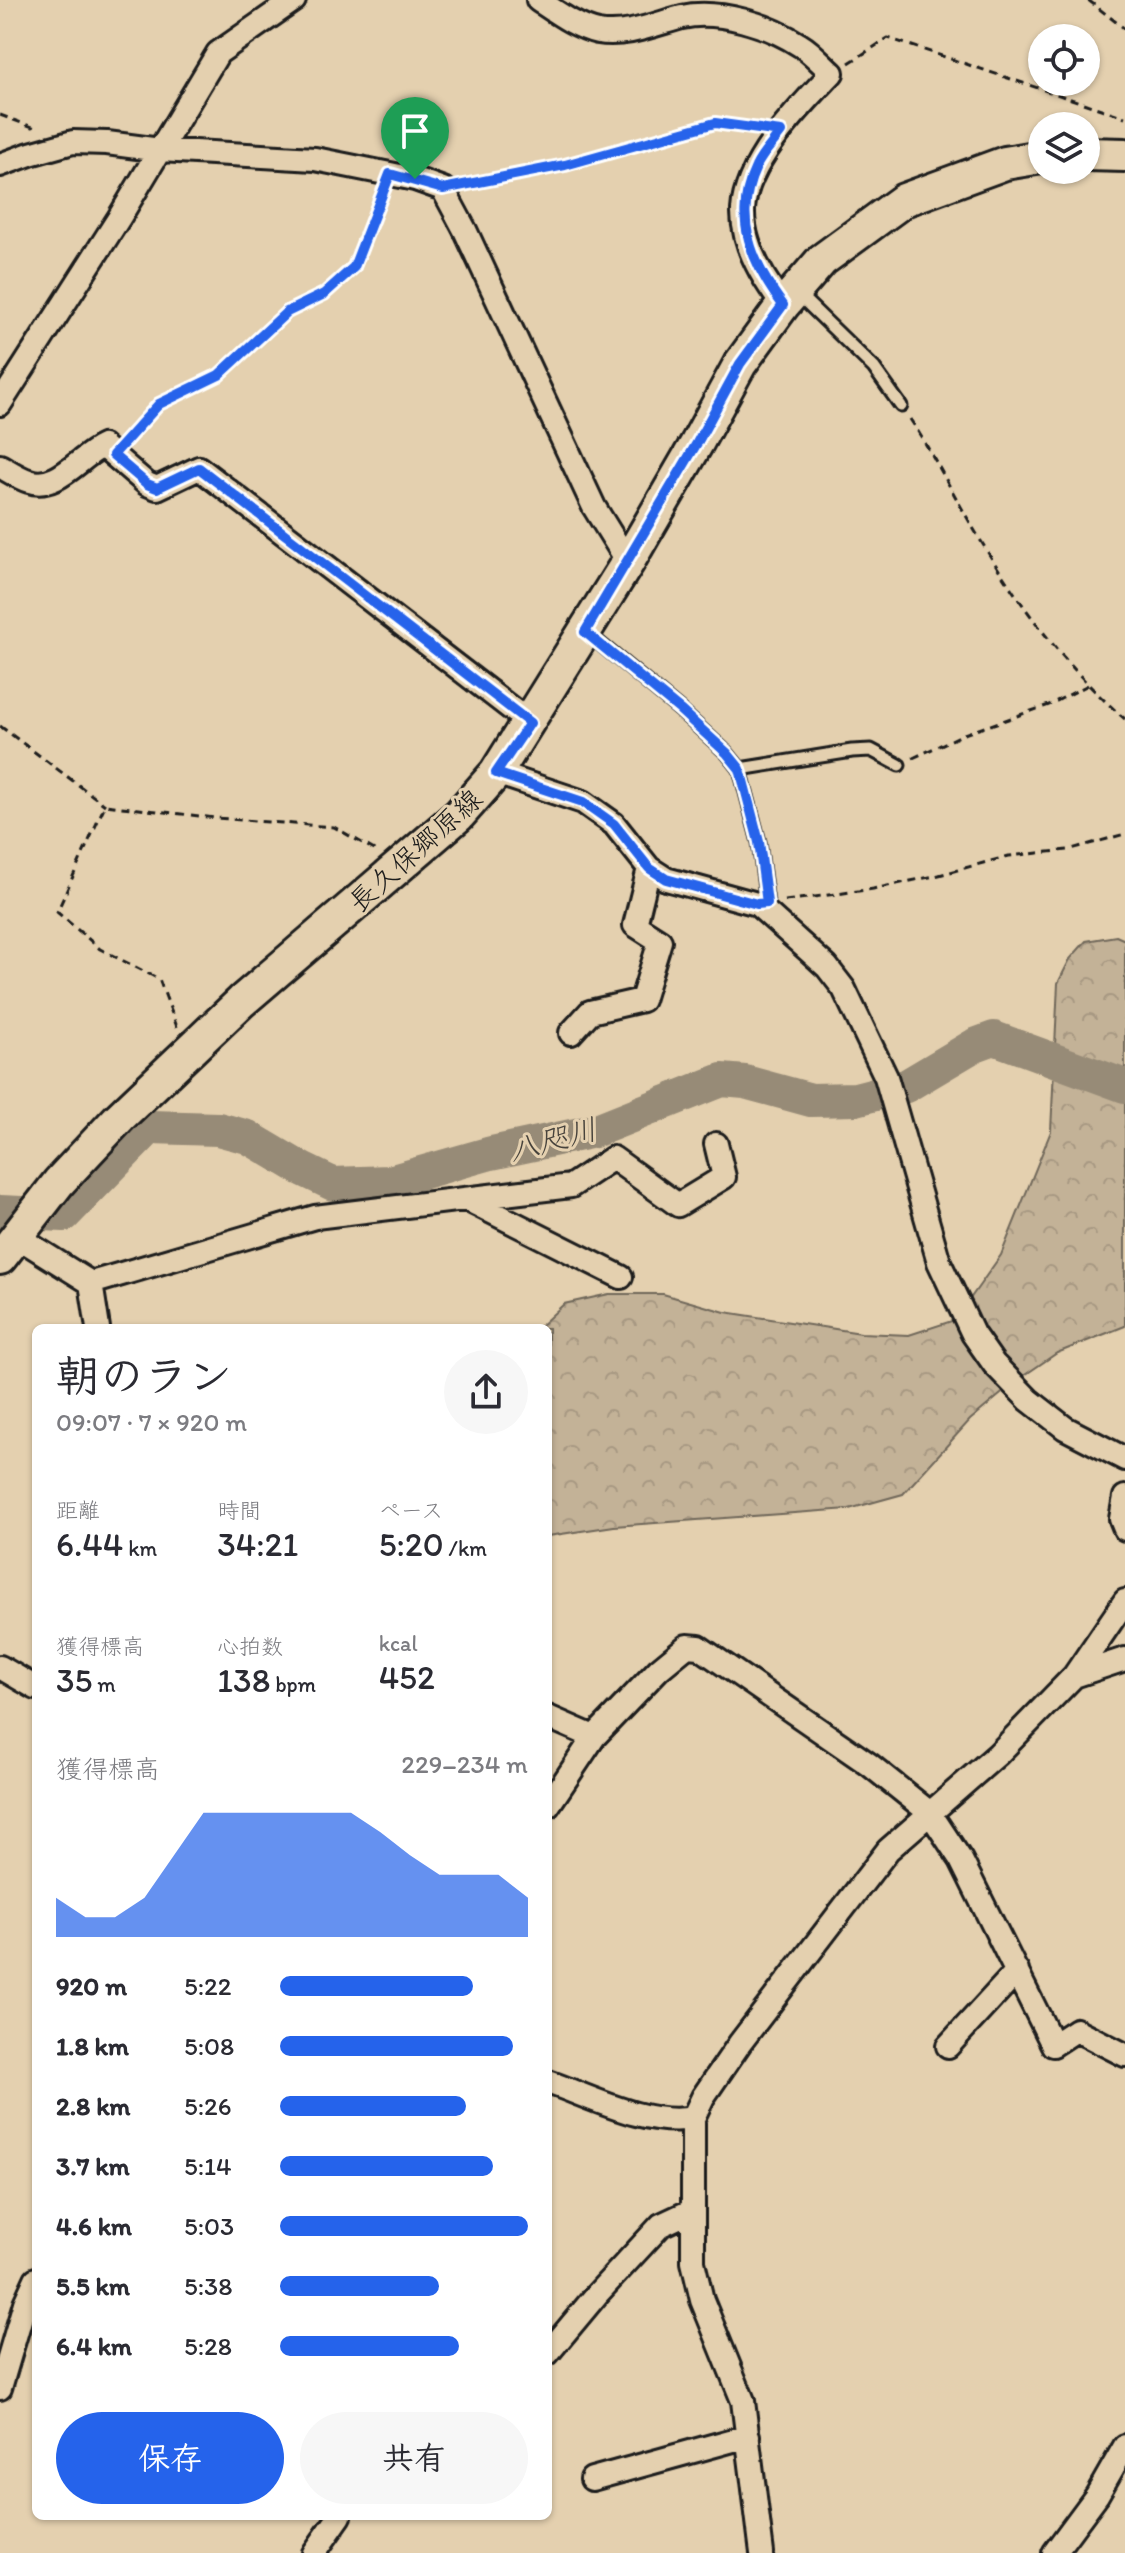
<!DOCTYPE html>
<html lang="ja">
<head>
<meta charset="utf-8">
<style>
	body { margin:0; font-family:Itim,"Klee One",sans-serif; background:#f7f7f7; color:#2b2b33; height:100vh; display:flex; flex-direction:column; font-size:30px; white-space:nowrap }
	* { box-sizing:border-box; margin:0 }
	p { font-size:26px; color:#7c7c81 }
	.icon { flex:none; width:44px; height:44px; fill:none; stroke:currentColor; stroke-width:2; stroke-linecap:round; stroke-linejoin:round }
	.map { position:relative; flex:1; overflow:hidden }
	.drawer { position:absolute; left:32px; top:1324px; width:520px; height:1196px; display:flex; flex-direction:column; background:#fff; border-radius:12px; box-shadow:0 2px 6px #0004 }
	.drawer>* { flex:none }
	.buttons { position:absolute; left:1028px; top:24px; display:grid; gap:16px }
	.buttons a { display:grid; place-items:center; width:72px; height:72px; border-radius:50%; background:#fff; box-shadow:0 2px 6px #0004; font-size:40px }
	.pin { position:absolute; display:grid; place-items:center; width:68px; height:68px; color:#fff; margin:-82px -34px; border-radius:50% 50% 50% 0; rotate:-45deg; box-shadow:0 0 8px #0007 }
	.pin .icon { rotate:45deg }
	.round { display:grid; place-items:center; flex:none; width:84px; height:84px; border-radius:42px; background:#f7f7f7 }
	.head { display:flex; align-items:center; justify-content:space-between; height:136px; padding:0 24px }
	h1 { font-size:44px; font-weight:600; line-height:60px }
	.metrics { display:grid; grid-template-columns:repeat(3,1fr); gap:12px; height:136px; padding:8px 24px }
	.metrics div { display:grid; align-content:center }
	.metrics b { font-size:34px; font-weight:600 }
	.metrics small { font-size:22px; font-weight:400 }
	.metrics p { font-size:22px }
	.chart { height:224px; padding:16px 24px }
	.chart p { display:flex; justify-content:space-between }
	.chart svg { width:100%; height:144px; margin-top:8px; fill:#2563eb; opacity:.7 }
	.button { display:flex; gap:16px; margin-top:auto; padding:16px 24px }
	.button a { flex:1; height:92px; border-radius:48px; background:#2563eb; color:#fff; font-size:32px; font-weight:600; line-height:92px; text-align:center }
	.button a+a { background:#f7f7f7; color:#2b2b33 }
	ul { padding:0 24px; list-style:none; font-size:26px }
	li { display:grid; grid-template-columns:128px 96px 1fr; align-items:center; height:60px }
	li i { height:20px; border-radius:10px; background:#2563eb }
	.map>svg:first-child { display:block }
</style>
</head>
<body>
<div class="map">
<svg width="1125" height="2553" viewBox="0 0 1125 2553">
	<defs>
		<pattern id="forest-crowns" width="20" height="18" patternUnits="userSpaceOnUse" patternTransform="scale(2)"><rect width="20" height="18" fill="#c3b297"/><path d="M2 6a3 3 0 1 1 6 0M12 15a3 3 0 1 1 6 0" fill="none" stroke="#a79882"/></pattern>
	</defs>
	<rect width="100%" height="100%" fill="#e4d0af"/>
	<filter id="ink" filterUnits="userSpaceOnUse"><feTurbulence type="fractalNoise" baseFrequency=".0125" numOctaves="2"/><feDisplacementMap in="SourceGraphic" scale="16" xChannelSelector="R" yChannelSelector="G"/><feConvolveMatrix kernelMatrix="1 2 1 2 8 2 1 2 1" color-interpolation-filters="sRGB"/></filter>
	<g filter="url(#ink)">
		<path fill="url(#forest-crowns)" stroke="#70675a" stroke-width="2" d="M 1116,936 L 1125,940 L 1125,1326 L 1057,1353 L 1019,1379 L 970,1420 L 903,1494 L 849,1509 L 614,1526 L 548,1536 L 548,1328 L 538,1328 L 564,1304 L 609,1294 L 663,1294 L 725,1312 L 861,1333 L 909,1335 L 955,1320 L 1001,1255 L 1051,1131 L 1058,983 L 1070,959 L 1086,941 Z"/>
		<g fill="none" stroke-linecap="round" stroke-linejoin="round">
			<path stroke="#978b77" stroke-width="34" d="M 0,1212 L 64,1215 L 150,1127 L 218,1129 L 248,1137 L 302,1169 L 333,1184 L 389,1182 L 491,1153 L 594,1131 L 722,1080 L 745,1082 L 811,1100 L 856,1099 L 906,1086 L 975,1045 L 994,1038 L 1125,1086"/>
			<defs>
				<path id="service" d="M 796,292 L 874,368 L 901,406
					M 586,632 L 680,710 L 727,753 L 740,769 L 759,842 L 767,903
					M 740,769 L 852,751 L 871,750 L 899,765"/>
				<path id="minor" d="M 538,0 C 556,12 576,27 598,32 C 626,37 655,24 682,17 C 719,9 769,25 800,45 C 812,52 822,64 832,73 C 800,107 746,161 743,210 C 742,245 763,279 783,305
					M 0,165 L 30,154 L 73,142 L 107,143 L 160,150 L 315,159 L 415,179 L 443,189 L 465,230 L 594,507 L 628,562
					M 0,404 L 119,218 L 218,53 L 294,0
					M 0,466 C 9,471 19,478 29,481 C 57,491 80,456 103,446 L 147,484 L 157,488 L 199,468 L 530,723
					M 496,773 L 583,802 L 614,824 L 649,868 L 666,879 L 757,904 L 827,967 L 844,989 L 886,1077 L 939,1262 L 973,1334 L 994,1364 L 1029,1400 L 1065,1428 L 1125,1459
					M 571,1033 L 590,1012 L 642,1000 L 660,941 L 635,925 L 649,868
					M 466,1199 L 621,1277
					M 16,1236 L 91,1283 L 98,1328
					M 91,1283 L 315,1217 L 571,1186 L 613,1158 L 678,1205 L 724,1177 L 716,1144
					M 1125,1497 L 1121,1519 L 1125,1529
					M 0,1667 L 36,1688
					M 1074,1676 L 1125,1601
					M 548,1717 L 594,1737
					M 548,1806 L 594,1737 L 659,1669 L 687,1646 L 699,1647 L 870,1765 L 930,1813 L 961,1860 L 1053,2045 L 1076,2030 L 1125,2055
					M 948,2046 L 1017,1971
					M 548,2082 C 591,2097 647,2127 693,2118 L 703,2097 L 740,2043 L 888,1850 L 998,1754 L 1074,1676 L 1125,1659
					M 693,2118 L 693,2262 L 702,2300 L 743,2401 L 762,2553
					M 548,2353 L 598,2293 L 661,2225 L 693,2210
					M 0,2388 L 25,2303 L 36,2279
					M 592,2479 L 748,2436
					M 314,2553 L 340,2516
					M 1054,2553 L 1097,2495 L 1125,2446"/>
				<path id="secondary" d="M 1086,154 L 1125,155
					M 0,1258 L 59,1182 L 120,1117 L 242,1001 L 459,815 L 496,773 L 628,562 L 697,443 L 740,364 L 783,305 L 822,260 L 904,200 L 1005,163 L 1042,157"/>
			</defs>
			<use href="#service" stroke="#1c1c1c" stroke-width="17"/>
			<use href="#minor" stroke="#1c1c1c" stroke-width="28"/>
			<use href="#secondary" stroke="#1c1c1c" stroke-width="38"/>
			<path stroke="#1c1c1c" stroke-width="3" stroke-dasharray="8 6" stroke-linecap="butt" d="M 1088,0 L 1125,29
				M 849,63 L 888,38 L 1125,117
				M 0,115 L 38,129
				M 463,185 L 565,165 L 715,123 L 755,128
				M 910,419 C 933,454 951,490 972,526 C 1013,596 1063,666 1125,719
				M 127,440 L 159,404 L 219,375 L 287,312 L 324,294 L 354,267 L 383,192
				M 0,726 L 105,805
				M 913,758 L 964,734 L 1049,705 L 1090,684
				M 785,901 L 873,889 L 939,875 L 1009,856 L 1068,850 L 1125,834
				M 177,1027 L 159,979 L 100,949 L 57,912 L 105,805 L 216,818 L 334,827 L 378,852"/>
			<use href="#service" stroke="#e4d0af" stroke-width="11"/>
			<use href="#minor" stroke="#e4d0af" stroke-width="22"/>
			<use href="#secondary" stroke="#e4d0af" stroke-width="32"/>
		</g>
	</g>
	<g fill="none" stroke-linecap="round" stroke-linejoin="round" filter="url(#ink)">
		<defs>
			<path id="route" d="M 715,123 L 781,132 C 773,143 761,155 756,167 C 732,217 752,264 783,305 L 740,364 L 697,443 L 585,632 L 680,710 L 727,753 L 740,769 L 759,842 L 767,903 L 757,904 L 666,879 L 649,868 L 614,824 L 583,802 L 496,773 L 530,723 L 199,468 L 157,488 L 147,484 L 113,455 L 159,404 L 219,375 L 287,312 L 324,294 L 354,267 L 390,174 L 443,189 L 565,165 Z"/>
		</defs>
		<use href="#route" stroke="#fff" stroke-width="16"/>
		<use href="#route" stroke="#2563eb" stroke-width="10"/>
	</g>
	<g text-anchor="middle" stroke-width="6" stroke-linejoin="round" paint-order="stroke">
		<g font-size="28" fill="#1c1c1c" stroke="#e4d0af">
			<text transform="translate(415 850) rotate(-42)" y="10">長久保郷原線</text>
		</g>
		<g font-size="30" font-style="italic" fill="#47433c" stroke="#e4d0af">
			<text transform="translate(553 1140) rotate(-15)" y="10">八咫川</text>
		</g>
	</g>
</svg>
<div class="buttons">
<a><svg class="icon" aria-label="locate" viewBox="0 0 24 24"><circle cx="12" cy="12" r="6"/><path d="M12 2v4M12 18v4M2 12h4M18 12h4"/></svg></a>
<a><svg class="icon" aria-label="layers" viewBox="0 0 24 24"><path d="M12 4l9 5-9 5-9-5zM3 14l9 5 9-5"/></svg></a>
</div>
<div class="pin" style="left:415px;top:179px;background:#1e9e55"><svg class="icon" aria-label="arrive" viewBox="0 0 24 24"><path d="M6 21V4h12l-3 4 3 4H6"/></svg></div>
<section class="drawer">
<div class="head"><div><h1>朝のラン</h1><p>09:07 · 7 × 920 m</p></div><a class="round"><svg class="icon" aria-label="share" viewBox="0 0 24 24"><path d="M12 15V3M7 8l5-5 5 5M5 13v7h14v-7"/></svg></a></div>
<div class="metrics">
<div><p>距離</p><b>6.44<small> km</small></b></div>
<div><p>時間</p><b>34:21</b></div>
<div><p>ペース</p><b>5:20<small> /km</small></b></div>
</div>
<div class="metrics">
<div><p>獲得標高</p><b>35<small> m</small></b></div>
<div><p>心拍数</p><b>138<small> bpm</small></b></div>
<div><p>kcal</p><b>452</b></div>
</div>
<div class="chart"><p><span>獲得標高</span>229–234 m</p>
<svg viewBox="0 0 160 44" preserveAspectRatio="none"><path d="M0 44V32L10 38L20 38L30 32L40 19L50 6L60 6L70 6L80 6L90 6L100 6L110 12L120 19L130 25L140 25L150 25L160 32V44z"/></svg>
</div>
<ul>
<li><b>920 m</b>5:22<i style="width:78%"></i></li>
<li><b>1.8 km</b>5:08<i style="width:94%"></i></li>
<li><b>2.8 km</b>5:26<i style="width:75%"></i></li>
<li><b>3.7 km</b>5:14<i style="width:86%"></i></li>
<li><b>4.6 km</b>5:03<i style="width:100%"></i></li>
<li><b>5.5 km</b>5:38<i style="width:64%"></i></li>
<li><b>6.4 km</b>5:28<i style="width:72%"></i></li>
</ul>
<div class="button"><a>保存</a><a>共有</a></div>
</section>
</div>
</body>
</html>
